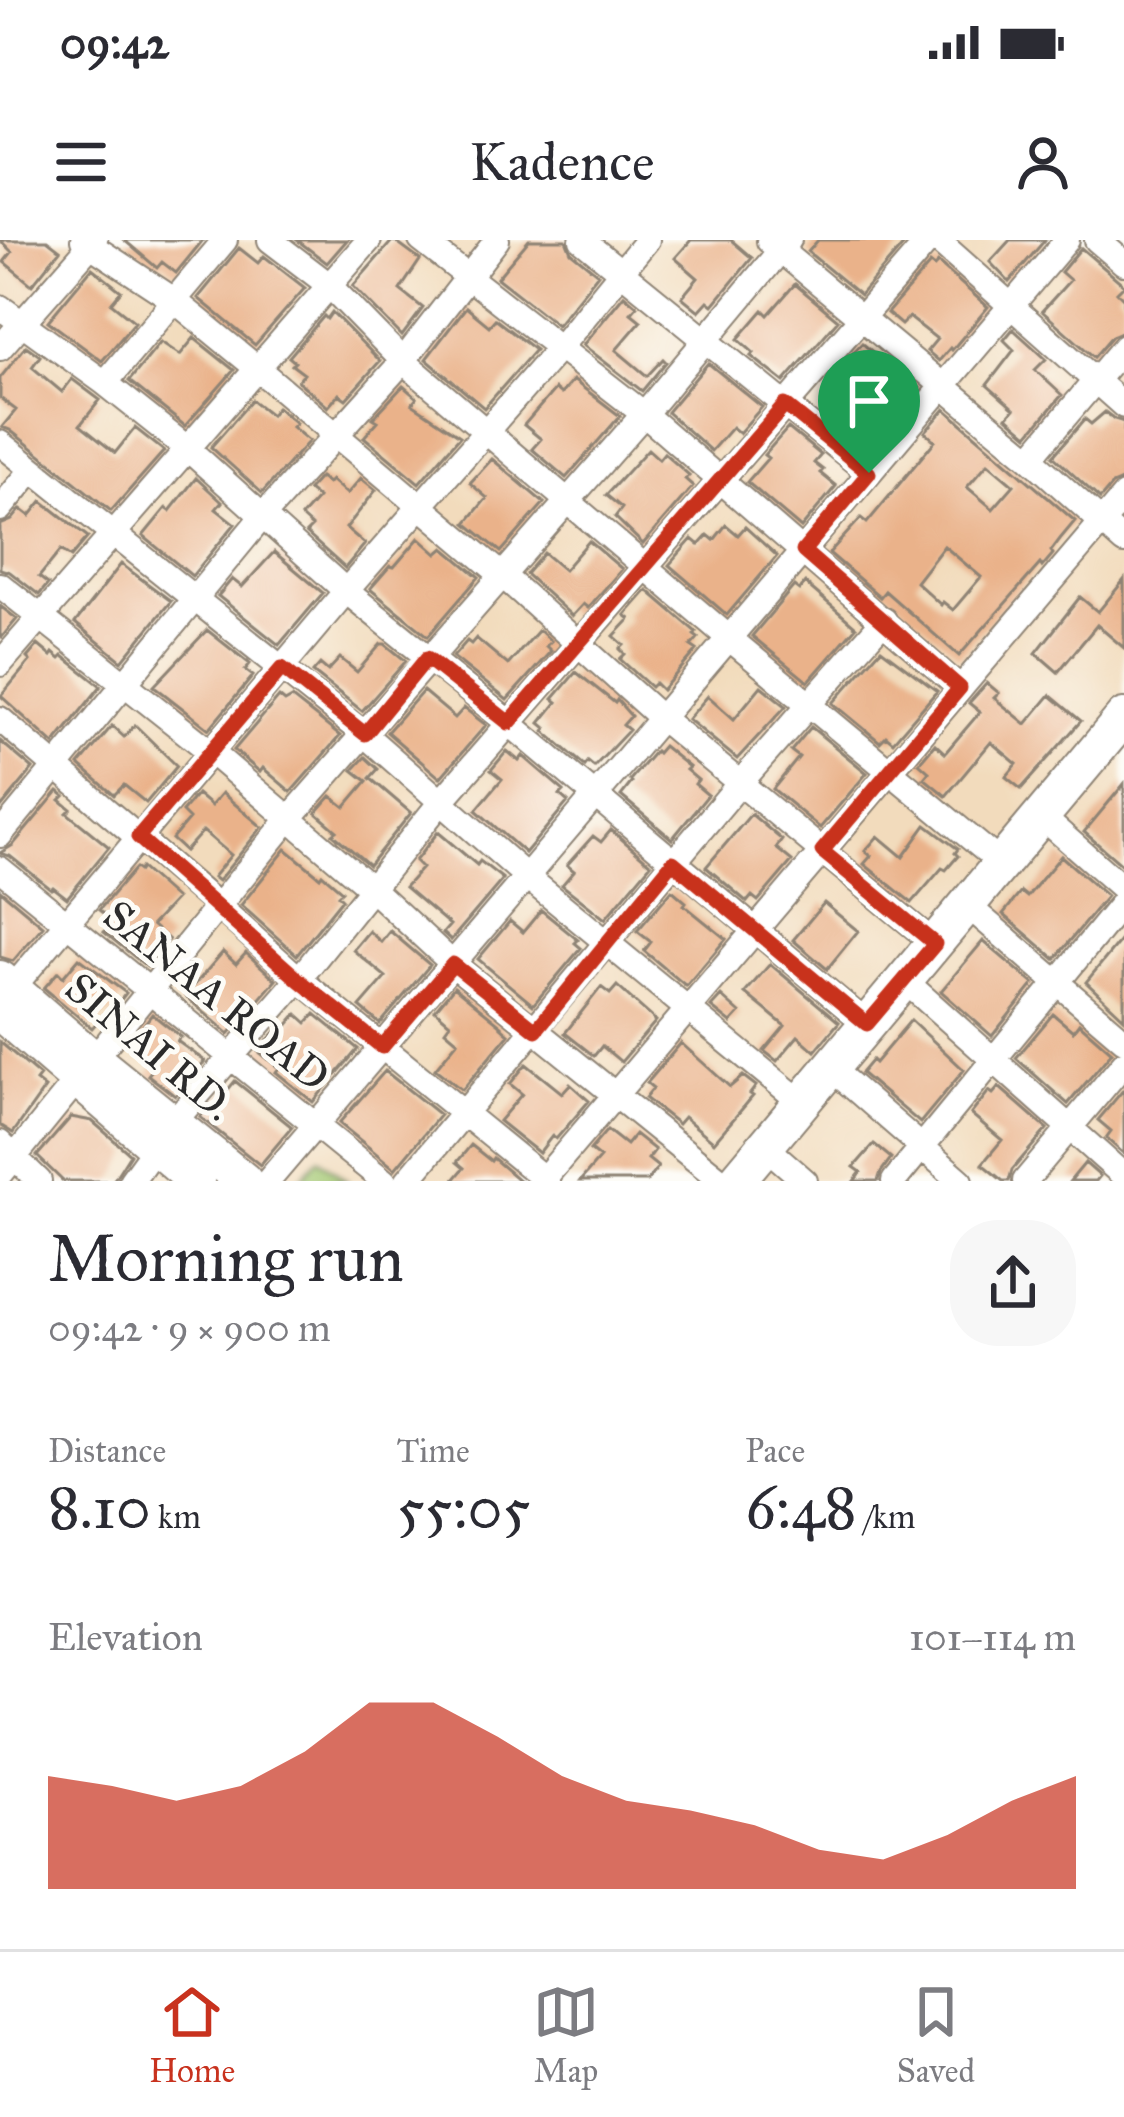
<!DOCTYPE html>
<html lang="en">
<head>
<meta charset="utf-8">
<style>
	body { margin:0; font-family:"IM FELL Great Primer",serif; background:#f7f7f7; color:#2b2b33; height:100vh; display:flex; flex-direction:column; font-size:45px; white-space:nowrap }
	* { box-sizing:border-box; margin:0 }
	p { font-size:39px; color:#7c7c81 }
	.icon { flex:none; width:66px; height:66px; fill:none; stroke:currentColor; stroke-width:2; stroke-linecap:round; stroke-linejoin:round }
	.map { position:relative; height:941px; overflow:hidden }
	.panel { display:flex; flex-direction:column; background:#fff; flex:1 }
	.panel>* { flex:none }
	.pin { position:absolute; display:grid; place-items:center; width:102px; height:102px; color:#fff; margin:-123px -51px; border-radius:50% 50% 50% 0; rotate:-45deg; box-shadow:0 0 12px #0007 }
	.pin .icon { rotate:45deg }
	.round { display:grid; place-items:center; flex:none; width:126px; height:126px; border-radius:48px; background:#f7f7f7 }
	.headline { display:flex; align-items:center; justify-content:space-between; height:204px; padding:0 48px }
	h1 { font-size:66px; font-weight:600; line-height:90px }
	.figures { display:grid; grid-template-columns:repeat(3,1fr); gap:18px; height:204px; padding:12px 48px }
	.figures div { display:grid; align-content:center }
	.figures b { font-size:60px; font-weight:600 }
	.figures small { font-size:33px; font-weight:400 }
	.figures p { font-size:33px }
	.chart { height:336px; padding:24px 48px }
	.chart p { display:flex; justify-content:space-between }
	.chart svg { width:100%; height:216px; margin-top:12px; fill:#c8321e; opacity:.7 }
	.status { display:flex; justify-content:space-between; align-items:center; height:84px; padding:0 60px; background:#fff; direction:ltr }
	.status svg { height:33px; fill:currentColor }
	header { display:flex; justify-content:space-between; align-items:center; height:156px; padding:0 48px; background:#fff; font-size:54px; font-weight:600 }
	.dock { display:flex; justify-content:space-around; align-items:center; height:168px; border-top:3px solid #e1e1e2; background:#fff; font-size:33px; color:#7c7c81 }
	.dock a { display:grid; justify-items:center; gap:6px }
	.dock .on { color:#c8321e }
	.map>svg:first-child { display:block }
</style>
</head>
<body>
<div class="status"><b>09:42</b><svg viewBox="0 0 49 12"><path d="M0 12V9h3v3zM5 12V6h3v6zM10 12V3h3v9zM15 12V0h3v12zM26 1h20v11H26zM47 4h2v5h-2z"/></svg></div>
<header><svg class="icon" aria-label="menu" viewBox="0 0 24 24"><path d="M4 6h16M4 12h16M4 18h16"/></svg>Kadence<svg class="icon" aria-label="person" viewBox="0 0 24 24"><circle cx="12" cy="8" r="4"/><path d="M4 21q1-7 8-7t8 7"/></svg></header>
<div class="map">
<svg width="1124" height="941" viewBox="0 0 1124 941">
	<rect width="100%" height="100%" fill="#fdfcf7"/>
	<filter id="ink" filterUnits="userSpaceOnUse"><feTurbulence type="fractalNoise" baseFrequency=".00833" numOctaves="2"/><feDisplacementMap in="SourceGraphic" scale="24" xChannelSelector="R" yChannelSelector="G"/><feConvolveMatrix kernelMatrix="1 2 1 2 8 2 1 2 1" color-interpolation-filters="sRGB"/></filter>
	<filter id="wash" filterUnits="userSpaceOnUse"><feTurbulence type="fractalNoise" baseFrequency=".004" numOctaves="4" result="noise"/><feDisplacementMap in="SourceGraphic" scale="48" xChannelSelector="R" yChannelSelector="G"/><feGaussianBlur stdDeviation="2.7" result="paint"/><feColorMatrix in="noise" values="0 0 0 0 0 0 0 0 0 0 0 0 0 0 0 0 0 1.4 0 .05"/><feComposite in="paint" operator="in"/></filter>
	<g filter="url(#wash)">
		<rect width="100%" height="100%" fill="#f2dbbc"/>
		<path fill="#a3c771" stroke="#67794e" stroke-width="3" d="M 319,918 L 347,941 L 299,941 Z"/>
		<g id="blocks">
			<path fill="#eab28a" fill-rule="evenodd" d="M 0,0 L 47,0 L 60,10 L 32,45 L 4,22 L 12,12 Z
				M 124,0 L 203,0 L 176,33 L 162,22 L 157,28 Z
				M 297,0 L 347,0 L 327,23 Z
				M 393,0 L 420,20 L 400,50 L 423,68 L 402,96 L 353,46 Z
				M 529,0 L 566,0 L 571,12 L 598,34 L 557,85 L 497,38 Z
				M 691,0 L 731,0 L 752,18 L 713,65 L 708,61 L 699,71 L 682,57 L 698,38 L 675,18 Z
				M 818,0 L 902,0 L 905,3 L 860,55 L 808,12 Z
				M 1010,0 L 1045,0 L 1009,42 L 990,22 Z
				M 239,8 L 258,23 L 264,16 L 305,48 L 255,105 L 198,58 Z
				M 1081,8 L 1124,45 L 1117,52 L 1124,59 L 1124,91 L 1112,96 L 1094,117 L 1042,71 L 1070,40 L 1061,32 Z
				M 938,23 L 988,67 L 952,110 L 950,108 L 939,121 L 927,111 L 937,99 L 909,77 L 901,85 L 887,73 L 930,24 L 934,27 Z
				M 92,28 L 121,51 L 111,63 L 135,82 L 102,121 L 48,81 Z
				M 795,44 L 838,80 L 784,142 L 751,116 L 754,113 L 738,99 L 763,70 L 768,75 Z
				M 624,55 L 637,66 L 631,73 L 641,81 L 616,110 L 647,136 L 663,119 L 666,122 L 642,151 L 583,105 Z
				M 466,67 L 489,86 L 495,79 L 535,110 L 484,168 L 426,119 Z
				M 332,72 L 380,121 L 346,159 L 339,154 L 328,167 L 298,141 L 304,134 L 292,125 L 295,122 L 289,117 L 324,76 L 327,79 Z
				M 1013,89 L 1046,119 L 1035,130 L 1062,155 L 1028,195 L 1007,177 L 1014,169 L 987,145 L 1014,110 L 1004,100 Z
				M 194,98 L 234,130 L 185,186 L 129,141 L 161,102 L 180,115 Z
				M 862,103 L 903,138 L 905,136 L 920,148 L 867,210 L 825,176 L 852,146 L 836,132 Z
				M 26,106 L 40,116 L 32,127 L 62,152 L 72,139 L 100,160 L 80,185 L 115,213 L 135,188 L 164,211 L 111,271 L 10,190 L 2,187 L 16,170 L 0,158 L 0,138 Z
				M 708,123 L 762,167 L 739,193 L 732,187 L 711,211 L 667,172 Z
				M 573,140 L 620,176 L 566,238 L 532,209 L 541,199 L 524,185 L 555,149 L 561,154 Z
				M 403,146 L 417,158 L 412,164 L 460,196 L 419,243 L 364,197 L 378,181 L 373,178 Z
				M 252,160 L 271,175 L 277,167 L 296,183 L 292,187 L 309,201 L 262,253 L 211,207 Z
				M 945,169 L 1075,281 L 1060,299 L 1051,311 L 1053,314 L 1042,327 L 1040,324 L 959,416 L 885,351 L 880,357 L 829,313 L 861,278 L 867,283 L 935,201 L 925,192 ZM 988,223 L 1014,245 L 993,269 L 967,247 ZM 944,306 L 981,337 L 953,370 L 943,362 L 941,365 L 916,342 Z
				M 1105,172 L 1114,179 L 1124,182 L 1124,240 L 1112,245 L 1100,259 L 1053,216 L 1085,179 L 1091,184 Z
				M 788,188 L 821,215 L 814,223 L 823,230 L 820,233 L 836,246 L 801,288 L 747,242 L 768,218 L 764,215 Z
				M 648,209 L 659,219 L 664,213 L 689,235 L 685,239 L 693,246 L 643,304 L 615,277 L 622,268 L 606,255 Z
				M 492,219 L 544,263 L 501,312 L 466,283 L 487,258 L 470,243 Z
				M 320,237 L 328,243 L 331,240 L 347,254 L 361,238 L 376,250 L 346,288 L 365,304 L 345,328 L 306,293 L 312,287 L 301,277 L 318,258 L 308,250 Z
				M 196,238 L 222,262 L 216,269 L 235,284 L 192,336 L 143,296 L 166,268 L 170,271 Z
				M 42,261 L 88,297 L 71,317 L 61,310 L 39,337 L 48,344 L 39,355 L 10,332 L 0,329 L 0,285 L 12,280 L 21,269 L 30,276 Z
				M 726,285 L 738,295 L 745,287 L 777,316 L 727,375 L 669,325 L 692,299 L 699,305 L 708,295 L 714,300 Z
				M 419,298 L 437,314 L 444,308 L 479,337 L 428,396 L 370,349 L 390,326 L 394,327 Z
				M 589,301 L 622,329 L 588,368 L 583,364 L 572,376 L 526,334 L 544,313 L 564,330 Z
				M 274,312 L 323,353 L 279,405 L 218,356 L 232,339 L 242,347 Z
				M 121,324 L 171,361 L 122,421 L 75,383 Z
				M 1124,340 L 1124,408 L 1097,385 L 1058,432 L 1036,413 L 1080,357 L 1098,372 Z
				M 805,343 L 856,387 L 808,442 L 752,396 L 794,346 L 799,350 Z
				M 647,350 L 696,392 L 694,395 L 698,398 L 691,406 L 697,410 L 662,450 L 655,443 L 651,447 L 620,419 L 625,414 L 620,409 L 624,405 L 614,396 L 630,379 L 625,375 Z
				M 0,366 L 17,379 L 2,397 L 0,395 Z
				M 207,390 L 250,424 L 245,430 L 253,436 L 209,489 L 154,446 Z
				M 539,390 L 551,401 L 546,406 L 551,411 L 507,460 L 453,417 L 467,401 L 471,404 L 476,398 L 508,425 Z
				M 381,404 L 385,404 L 406,421 L 362,471 L 313,432 L 320,424 L 328,431 L 340,418 L 357,432 Z
				M 38,405 L 51,416 L 53,413 L 60,419 L 63,416 L 101,446 L 54,504 L 1,456 L 30,421 L 27,418 Z
				M 881,409 L 937,451 L 893,502 L 886,496 L 880,502 L 833,463 Z
				M 576,432 L 615,463 L 617,460 L 631,476 L 623,485 L 629,490 L 594,527 L 588,522 L 585,526 L 544,491 L 546,488 L 540,483 L 557,462 L 553,459 Z
				M 987,443 L 999,453 L 994,458 L 1026,484 L 1050,455 L 1081,481 L 1021,549 L 1006,537 L 1017,524 L 991,502 L 946,556 L 924,538 L 929,532 L 919,523 L 935,504 L 945,513 L 980,472 L 969,463 Z
				M 761,446 L 786,466 L 737,519 L 688,479 L 708,456 L 734,479 Z
				M 423,451 L 455,478 L 464,468 L 486,485 L 440,538 L 387,492 Z
				M 279,457 L 285,462 L 292,458 L 340,496 L 291,552 L 263,528 L 260,532 L 234,510 Z
				M 135,485 L 177,526 L 146,563 L 124,545 L 114,555 L 79,525 L 112,486 L 124,497 Z
				M 811,487 L 867,533 L 820,588 L 773,549 L 799,517 L 791,511 Z
				M 0,501 L 33,529 L 0,569 Z
				M 663,506 L 689,527 L 686,530 L 698,540 L 695,544 L 708,555 L 672,599 L 621,556 L 632,542 L 630,540 L 655,511 L 657,513 Z
				M 507,511 L 519,521 L 523,516 L 564,551 L 560,555 L 568,562 L 525,613 L 476,570 L 502,539 L 491,530 Z
				M 365,517 L 378,529 L 370,538 L 411,573 L 369,625 L 333,594 L 337,591 L 316,573 L 331,556 L 345,567 L 367,541 L 353,530 Z
				M 1124,544 L 1124,627 L 1084,592 Z
				M 58,551 L 64,556 L 60,560 L 71,569 L 67,573 L 109,607 L 67,658 L 53,647 L 51,649 L 10,616 L 0,613 L 13,605 Z
				M 222,553 L 262,587 L 218,641 L 213,637 L 231,615 L 203,591 L 185,611 L 172,599 L 189,579 L 182,572 L 197,554 L 211,566 Z
				M 751,574 L 782,600 L 776,608 L 792,621 L 758,661 L 752,656 L 747,662 L 706,627 Z
				M 926,585 L 958,609 L 955,613 L 958,616 L 946,630 L 942,628 L 912,663 L 864,624 L 871,616 L 865,611 L 878,596 L 903,617 Z
				M 611,590 L 651,624 L 605,679 L 562,645 L 574,631 L 567,625 L 593,596 L 601,602 Z
				M 438,592 L 477,625 L 480,621 L 503,639 L 451,700 L 443,693 L 450,685 L 405,647 L 422,628 L 415,621 Z
				M 286,609 L 320,637 L 322,634 L 342,651 L 338,655 L 342,659 L 297,715 L 241,665 Z
				M 1061,616 L 1107,656 L 1055,719 L 1003,674 L 1021,652 L 1027,657 Z
				M 135,628 L 139,631 L 141,628 L 176,659 L 152,685 L 169,700 L 147,727 L 104,692 L 113,681 L 99,670 Z
				M 0,650 L 43,686 L 13,721 L 0,717 Z
				M 672,650 L 686,662 L 684,665 L 726,699 L 686,746 L 644,711 L 651,702 L 637,691 Z
				M 824,663 L 858,691 L 827,729 L 793,700 Z
				M 541,670 L 578,700 L 575,703 L 581,708 L 533,765 L 478,719 L 510,681 L 523,692 Z
				M 369,691 L 381,702 L 390,691 L 430,725 L 380,784 L 360,767 L 386,737 L 353,710 Z
				M 1124,696 L 1124,778 L 1086,742 Z
				M 983,701 L 1034,744 L 992,796 L 941,751 Z
				M 223,712 L 236,724 L 246,713 L 276,740 L 229,794 L 185,756 Z
				M 79,718 L 126,753 L 109,775 L 106,772 L 92,788 L 44,748 L 58,732 L 63,737 Z
				M 770,724 L 839,782 L 815,811 L 798,796 L 777,821 L 764,811 L 785,786 L 745,753 Z
				M 617,746 L 656,781 L 621,822 L 602,806 L 594,816 L 565,793 L 601,747 L 610,754 Z
				M 454,747 L 502,786 L 501,787 L 509,794 L 462,850 L 435,829 L 458,801 L 445,790 L 450,783 L 435,770 Z
				M 721,756 L 740,773 L 731,783 L 711,767 Z
				M 152,774 L 181,797 L 177,801 L 205,821 L 175,856 L 148,835 L 155,826 L 128,805 Z
				M 297,774 L 307,783 L 315,774 L 358,809 L 313,862 L 276,832 L 279,828 L 258,811 L 277,790 L 281,793 Z
				M 1053,774 L 1073,791 L 1079,783 L 1112,812 L 1068,864 L 1016,818 Z
				M 911,780 L 964,830 L 920,883 L 861,833 L 872,820 L 875,823 Z
				M 0,802 L 40,836 L 36,841 L 45,848 L 13,893 L 0,885 Z
				M 681,803 L 730,847 L 743,836 L 756,846 L 750,854 L 753,856 L 714,902 L 684,877 L 678,884 L 645,858 L 653,848 L 647,843 Z
				M 526,824 L 562,853 L 570,844 L 589,861 L 556,899 L 552,896 L 539,913 L 499,881 L 522,854 L 510,844 Z
				M 385,831 L 440,875 L 395,929 L 339,883 Z
				M 235,841 L 292,887 L 260,925 L 200,877 L 210,865 L 213,868 Z
				M 999,847 L 1047,889 L 1012,930 L 1009,941 L 1003,941 L 982,924 L 1002,900 L 971,874 L 989,851 L 993,854 Z
				M 1124,849 L 1124,914 L 1106,898 L 1111,891 L 1098,880 Z
				M 71,877 L 92,881 L 130,914 L 113,941 L 63,941 L 37,916 Z
				M 607,890 L 626,905 L 635,894 L 655,910 L 648,919 L 658,927 L 647,941 L 580,941 L 600,918 L 590,910 Z
				M 874,904 L 891,918 L 881,932 L 878,941 L 854,941 L 861,932 L 854,927 Z
				M 471,905 L 491,921 L 493,918 L 520,941 L 453,941 L 464,928 L 457,922 Z
				M 1085,923 L 1100,936 L 1096,941 L 1070,941 Z"/>
		</g>
	</g>
	<g filter="url(#ink)">
		<use href="#blocks" fill-opacity="0" stroke="#8e8374" stroke-width="3"/>
		<g fill="none" stroke-linecap="round" stroke-linejoin="round">
			<defs>
				<path id="street" d="M 83,0 L 174,60 L 258,129 L 502,335 L 661,478 L 935,704
					M 270,0 L 329,45 L 403,121 L 729,398 L 1002,624
					M 421,0 L 644,174 L 960,448
					M 582,0 L 869,233
					M 937,0 L 1124,166
					M 1097,0 L 1124,23
					M 769,1 L 1030,218 L 1124,302
					M 0,67 L 105,143 L 188,209 L 346,351 L 509,483 L 867,784
					M 0,108 L 95,0
					M 105,143 L 225,0
					M 0,203 L 365,495 L 527,637 L 801,862
					M 1030,218 L 1124,107
					M 0,269 L 32,230
					M 0,345 L 211,512 L 371,648 L 453,724 L 722,941
					M 0,424 L 369,0
					M 0,479 L 218,666 L 299,739 L 547,941
					M 1041,576 L 1124,649
					M 0,595 L 262,277 L 403,121 L 497,0
					M 0,629 L 384,941
					M 967,665 L 1124,800
					M 904,740 L 1124,936
					M 5,757 L 346,351 L 560,107 L 647,0
					M 831,828 L 961,941
					M 0,903 L 39,941
					M 765,906 L 805,941
					M 0,935 L 289,579 L 644,174 L 789,0
					M 131,941 L 172,884 L 299,739 L 440,563 L 929,0
					M 268,941 L 1067,0
					M 407,941 L 740,543 L 884,380
					M 542,941 L 1124,256
					M 894,941 L 1124,661
					M 1025,941 L 1124,823"/>
				<path id="secondary" d="M 0,739 L 94,820 L 244,941
					M 0,772 L 196,941
					M 736,941 L 1124,477"/>
			</defs>
			<use href="#street" stroke="#8e8374" stroke-width="28"/>
			<use href="#secondary" stroke="#8e8374" stroke-width="40"/>
			<use href="#street" stroke="#fff" stroke-width="24"/>
			<use href="#secondary" stroke="#fff" stroke-width="36"/>
		</g>
	</g>
	<g fill="none" stroke-linecap="round" stroke-linejoin="round" filter="url(#ink)">
		<defs>
			<path id="route" d="M 785,165 L 869,233 L 803,311 L 960,448 L 822,611 L 935,704 L 867,784 L 673,622 L 536,790 L 453,724 L 382,807 L 299,740 L 138,597 L 282,428 L 365,494 L 427,418 L 509,483 Z"/>
		</defs>
		<use href="#route" stroke="#fff" stroke-width="24"/>
		<use href="#route" stroke="#c8321e" stroke-width="15"/>
	</g>
	<g text-anchor="middle" stroke-width="10" stroke-linejoin="round" paint-order="stroke">
		<g font-size="42" fill="#2b2b2b" stroke="#fdfcf7">
			<text transform="translate(217 755) rotate(39)" y="15">SANAA ROAD</text>
			<text transform="translate(150 806) rotate(40)" y="15">SINAI RD.</text>
		</g>
	</g>
</svg>
<div class="pin" style="left:869px;top:233px;background:#1e9e55"><svg class="icon" aria-label="arrive" viewBox="0 0 24 24"><path d="M6 21V4h12l-3 4 3 4H6"/></svg></div>
</div>
<section class="panel">
<div class="headline"><div><h1>Morning run</h1><p>09:42 · 9 × 900 m</p></div><a class="round"><svg class="icon" aria-label="share" viewBox="0 0 24 24"><path d="M12 15V3M7 8l5-5 5 5M5 13v7h14v-7"/></svg></a></div>
<div class="figures">
<div><p>Distance</p><b>8.10<small> km</small></b></div>
<div><p>Time</p><b>55:05</b></div>
<div><p>Pace</p><b>6:48<small> /km</small></b></div>
</div>
<div class="chart"><p><span>Elevation</span>101–114 m</p>
<svg viewBox="0 0 160 44" preserveAspectRatio="none"><path d="M0 44V21L10 23L20 26L30 23L40 16L50 6L60 6L70 13L80 21L90 26L100 28L110 31L120 36L130 38L140 33L150 26L160 21V44z"/></svg>
</div>
</section>
<nav class="dock">
<a class="on"><svg class="icon" aria-label="home" viewBox="0 0 24 24"><path d="M3 11l9-7 9 7M6 9v11h12V9"/></svg>Home</a>
<a><svg class="icon" aria-label="map" viewBox="0 0 24 24"><path d="M3 6l6-2 6 2 6-2v14l-6 2-6-2-6 2zM9 4v14M15 6v14"/></svg>Map</a>
<a><svg class="icon" aria-label="saved" viewBox="0 0 24 24"><path d="M7 4h10v16l-5-4-5 4z"/></svg>Saved</a>
</nav>
</body>
</html>
